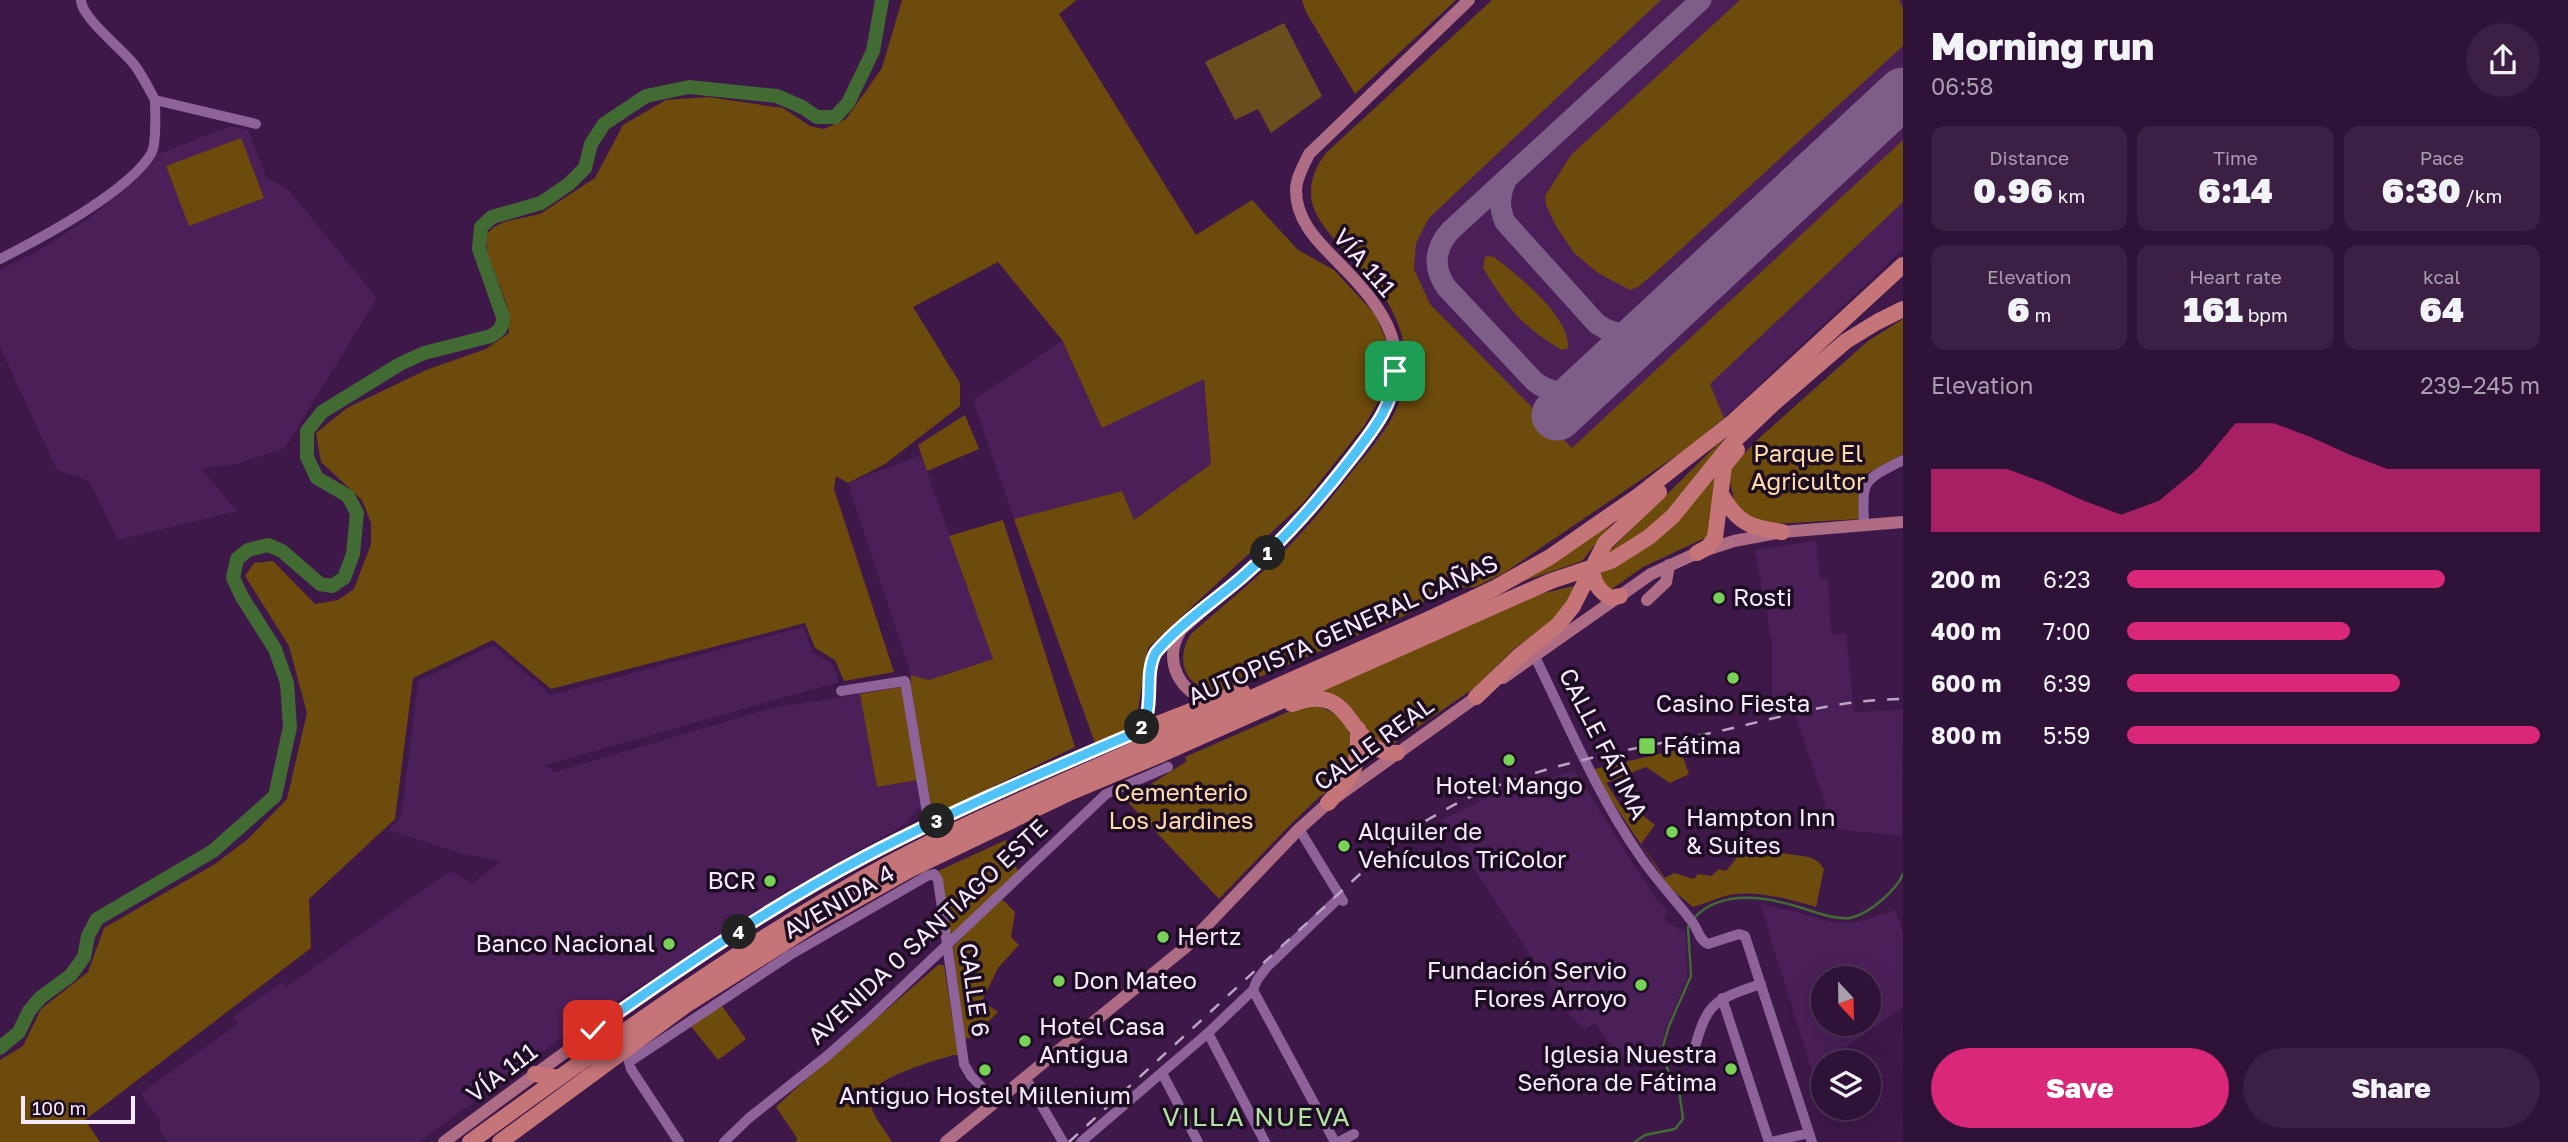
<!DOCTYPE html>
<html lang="en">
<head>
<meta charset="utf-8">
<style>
	body { margin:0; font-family:"Golos Text",sans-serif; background:#3b2043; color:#f1f3f6; height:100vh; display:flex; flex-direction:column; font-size:26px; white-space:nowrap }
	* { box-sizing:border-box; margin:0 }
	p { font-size:23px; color:#a79eae }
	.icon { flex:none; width:38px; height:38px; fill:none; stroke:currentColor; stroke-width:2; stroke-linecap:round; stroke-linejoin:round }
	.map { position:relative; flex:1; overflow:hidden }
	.panel { display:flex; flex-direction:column; background:#2f1238; width:665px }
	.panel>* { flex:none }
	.needle { width:46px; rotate:158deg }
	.controls { position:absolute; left:1811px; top:966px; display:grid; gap:14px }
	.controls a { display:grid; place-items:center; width:70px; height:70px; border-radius:50%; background:#2f1238; box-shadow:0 7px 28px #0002,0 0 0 2px #4a3253; font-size:35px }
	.scale { position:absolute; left:21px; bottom:18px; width:114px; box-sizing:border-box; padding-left:7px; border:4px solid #f7e9fc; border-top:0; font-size:19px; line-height:24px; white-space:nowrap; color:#f7e9fc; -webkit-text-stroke:5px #1d0d22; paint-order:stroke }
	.pin { position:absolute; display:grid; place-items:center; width:60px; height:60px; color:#fff; margin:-30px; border-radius:14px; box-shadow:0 4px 10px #0006 }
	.km { position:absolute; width:35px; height:35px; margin:-18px; border-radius:50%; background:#222; color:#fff; font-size:19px; line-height:35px; text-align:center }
	.round { display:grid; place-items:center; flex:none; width:74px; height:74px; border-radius:37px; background:#3b2043 }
	.headline { display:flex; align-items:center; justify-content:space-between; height:119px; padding:0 28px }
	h1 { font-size:38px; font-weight:800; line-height:52px }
	.metrics { display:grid; grid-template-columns:repeat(3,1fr); gap:10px; height:119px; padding:7px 28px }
	.metrics div { display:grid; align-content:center; border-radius:14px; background:#3b2043; text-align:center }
	.metrics b { font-size:35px; font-weight:800 }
	.metrics small { font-size:19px; font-weight:400 }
	.metrics p { font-size:19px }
	.chart { height:196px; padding:14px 28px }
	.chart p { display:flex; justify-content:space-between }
	.chart svg { width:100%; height:126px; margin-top:7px; fill:#db2777; opacity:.7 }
	.cta { display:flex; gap:14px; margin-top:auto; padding:14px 28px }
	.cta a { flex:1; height:80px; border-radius:42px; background:#db2777; color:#fff; font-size:28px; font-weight:800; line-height:80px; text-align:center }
	.cta a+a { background:#3b2043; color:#f1f3f6 }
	ul { padding:0 28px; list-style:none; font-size:23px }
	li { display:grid; grid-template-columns:112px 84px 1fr; align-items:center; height:52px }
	li i { height:18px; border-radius:9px; background:#db2777 }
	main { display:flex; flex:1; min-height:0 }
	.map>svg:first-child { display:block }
</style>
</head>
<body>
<main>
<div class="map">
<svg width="1903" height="1142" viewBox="0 0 1903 1142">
	<rect width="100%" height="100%" fill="#3f184a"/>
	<path fill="#4b2058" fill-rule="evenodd" d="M 1492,0 L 1903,0 L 1903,249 L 1724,418 L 1686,449 L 1504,573 L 1475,587 L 1457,588 L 1426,600 L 1411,613 L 1210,691 L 1203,689 L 1188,676 L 1183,665 L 1185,643 L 1191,634 L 1273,562 L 1317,515 L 1392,419 L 1402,394 L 1406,361 L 1401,330 L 1389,303 L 1380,291 L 1318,219 L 1311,199 L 1311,182 L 1316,167 L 1325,154 Z
		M 231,126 L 248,130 L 266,178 L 286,187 L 377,298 L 285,448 L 238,464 L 201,468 L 237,511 L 118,540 L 89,481 L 57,470 L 0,347 L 0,270 L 38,251 L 88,219 L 136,179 L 158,154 Z
		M 1062,341 L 1102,428 L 1204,378 L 1211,464 L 1134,520 L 1122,491 L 1014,519 L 973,400 Z
		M 921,455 L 993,659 L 929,680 L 911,675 L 848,483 Z
		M 1816,541 L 1820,579 L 1828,579 L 1831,635 L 1846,633 L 1854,712 L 1903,710 L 1902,836 L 1824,828 L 1814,820 L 1826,806 L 1794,712 L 1772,710 L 1772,642 L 1755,550 Z
		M 803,627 L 813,653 L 832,663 L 839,682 L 545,765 L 555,772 L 772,708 L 860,694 L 877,787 L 918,780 L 920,805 L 906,824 L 780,895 L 759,913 L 586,1020 L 419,1142 L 168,1142 L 160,1131 L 160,1120 L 141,1093 L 238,1024 L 233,1017 L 282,982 L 286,987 L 450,871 L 472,884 L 500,861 L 459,853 L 388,830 L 401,818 L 418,681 L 493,645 L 551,695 Z
		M 1574,770 L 1655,898 L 1668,911 L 1663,917 L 1669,923 L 1686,933 L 1687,979 L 1665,1030 L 1659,1053 L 1619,1057 L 1595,1023 L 1585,1029 L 1570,1016 L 1442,820 L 1491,796 Z
		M 1760,904 L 1797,912 L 1830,922 L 1858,922 L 1895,910 L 1903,932 L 1903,1007 L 1812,1071 ZM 1824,978 L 1869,978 L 1869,1024 L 1824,1024 Z"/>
	<path fill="#6c4b0c" d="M 902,0 L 1077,0 L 1059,14 L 1196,235 L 1252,200 L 1298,250 L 1334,270 L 1375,314 L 1386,340 L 1388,371 L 1380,399 L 1364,426 L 1303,503 L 1148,648 L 1135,727 L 1095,743 L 1014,519 L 1122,491 L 1134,520 L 1211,464 L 1204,379 L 1102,428 L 1062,340 L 998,262 L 913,307 L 960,383 L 960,406 L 885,464 L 848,483 L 836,476 L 834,489 L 894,672 L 844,681 L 835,660 L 815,648 L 805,623 L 551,689 L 493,640 L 413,678 L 395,819 L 309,899 L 311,948 L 85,1120 L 100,1142 L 0,1142 L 0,1060 L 23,1046 L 41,1009 L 88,972 L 104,928 L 215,864 L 248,839 L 287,799 L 307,713 L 289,646 L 245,576 L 254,563 L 273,561 L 315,604 L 338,600 L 354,589 L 371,544 L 371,523 L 362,500 L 321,462 L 316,433 L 347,408 L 426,370 L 486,349 L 509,333 L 507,305 L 487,252 L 487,234 L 494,227 L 504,222 L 540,214 L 595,178 L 623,125 L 666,100 L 708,97 L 783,108 L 810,126 L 824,129 L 846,119 L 882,68 Z
		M 1302,0 L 1456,0 L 1355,94 L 1306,12 Z
		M 1492,0 L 1661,0 L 1429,218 L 1416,243 L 1414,269 L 1430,304 L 1572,448 L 1903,140 L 1903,202 L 1710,384 L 1724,418 L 1686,449 L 1504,573 L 1475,587 L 1457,588 L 1426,600 L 1411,613 L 1231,689 C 1194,698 1170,667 1191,634 C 1218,610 1245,588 1271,564 C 1301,536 1327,504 1352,472 C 1371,449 1392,425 1401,397 C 1413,361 1402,321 1380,291 C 1367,276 1354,261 1340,246 C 1312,214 1299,193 1325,154 Z
		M 1740,0 L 1899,0 L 1903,8 L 1903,46 L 1656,272 L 1638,287 L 1630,290 L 1598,273 L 1574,253 L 1556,226 L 1546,205 L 1545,196 L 1571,155 Z
		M 241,138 L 264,198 L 189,226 L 166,166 Z
		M 1488,256 L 1494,257 C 1516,274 1571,317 1568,348 L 1562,350 C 1521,326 1507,307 1483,268 L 1485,257 Z
		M 1903,319 L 1903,454 L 1861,477 L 1859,519 L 1772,524 L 1746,516 L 1734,500 L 1729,477 L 1732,467 L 1756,441 L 1868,341 Z
		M 965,415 L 979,449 L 927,471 L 918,445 Z
		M 1727,435 C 1702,469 1678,510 1643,535 C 1629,544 1615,551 1601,559 Z
		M 1717,470 L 1709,536 L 1643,567 L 1609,591 L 1599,574 L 1624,560 Z
		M 1622,511 L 1582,561 L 1518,583 Z
		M 1003,520 L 1075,747 L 938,813 L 930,807 L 911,687 L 911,675 L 929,680 L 993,659 L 949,536 Z
		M 1573,586 L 1574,591 L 1555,620 L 1515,648 L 1474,688 L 1389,747 L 1369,736 L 1357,715 L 1345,702 L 1317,692 L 1540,594 Z
		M 901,687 L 918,780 L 877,787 L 860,694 Z
		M 1314,706 C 1351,713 1360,743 1345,775 C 1340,785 1325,792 1317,799 C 1283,831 1251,866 1219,899 L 1126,800 L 1187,761 L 1185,757 L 1297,708 Z
		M 1680,749 L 1689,774 L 1670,783 L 1646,767 L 1606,783 L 1622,808 L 1627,803 L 1655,825 L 1641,844 L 1665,878 L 1674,873 L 1694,879 L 1698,874 L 1711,876 L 1719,869 L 1726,871 L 1736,859 L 1733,854 L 1739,847 L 1809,857 L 1819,862 L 1824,869 L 1816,907 C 1791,900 1762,891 1735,894 C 1721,896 1707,903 1693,907 L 1670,888 L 1591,770 Z
		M 1006,840 L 1018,872 L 948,939 L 938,871 Z
		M 1001,898 L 1015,912 L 1011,937 L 1019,945 L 998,968 L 982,1001 L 998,1012 L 972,1038 L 964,1038 L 953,947 Z
		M 938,965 L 944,965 L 958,1055 L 953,1055 C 935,1061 873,1077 870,1097 C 868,1111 885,1130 892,1142 L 796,1142 L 797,1138 L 776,1107 L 794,1090 Z
		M 722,1006 L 746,1039 L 718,1060 L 689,1024 Z"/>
	<path fill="#6b4e1d" d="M 1284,23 L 1322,96 L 1271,133 L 1258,109 L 1235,120 L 1205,62 Z"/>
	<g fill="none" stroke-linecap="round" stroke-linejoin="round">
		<path stroke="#426a33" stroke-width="2.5" d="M 1694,918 C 1722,888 1768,897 1802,908 C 1816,912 1835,920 1850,918 C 1863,915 1873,908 1883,899 C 1891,892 1899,884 1903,874
			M 1635,1142 L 1645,1135 L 1675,1129 L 1683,1119 L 1679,1090 L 1667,1068 L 1662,1049 L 1669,1026 L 1691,976 L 1688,927 L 1690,923"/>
		<path stroke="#426a33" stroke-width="14" d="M 0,1048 L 19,1032 L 29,1011 L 40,998 L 71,975 L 84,957 L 88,936 L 97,919 L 213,851 L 275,796 L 290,727 L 287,683 L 275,649 L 242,597 L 233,578 L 237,559 L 248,550 L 268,545 L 282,551 L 320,584 L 332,586 L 344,578 L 353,554 L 357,513 L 348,496 L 317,478 L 307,457 L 307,431 L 322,412 L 400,364 L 424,353 L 491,336 C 500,330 503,327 503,317 L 479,249 L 481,227 L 492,217 L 541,203 L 569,184 L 585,168 L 591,144 L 604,124 L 646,96 L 689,87 L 777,96 L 802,107 L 817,117 L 835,117 L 848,103 L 873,51 L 882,0"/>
		<path stroke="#7d5e86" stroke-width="21" d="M 1507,178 C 1500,193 1498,206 1505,222 L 1597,324 C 1617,337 1632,337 1653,325
			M 1583,390 C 1563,393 1550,394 1534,381 L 1446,287 C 1433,268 1434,249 1450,231 L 1701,0"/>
		<path stroke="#7d5e86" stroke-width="51" d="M 1557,415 L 1903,93"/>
		<path stroke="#8d639a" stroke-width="10" d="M 81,0 C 81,18 124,50 136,67 C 143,77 149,89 155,100
			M 155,100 L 256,124
			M 0,259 C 41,238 127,193 151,154 C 157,144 155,112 155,100
			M 1864,524 C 1862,478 1863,481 1903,460
			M 1535,657 C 1568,724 1597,794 1640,856 C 1656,880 1676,900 1693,923 C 1699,931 1699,940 1708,944 L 1739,934 L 1745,936 L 1812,1142
			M 841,691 L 905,681 L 929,825
			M 1299,829 L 1343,901
			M 1253,990 L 1335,1142
			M 1722,998 L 1769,1142
			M 1208,1033 L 1265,1142
			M 1691,1060 C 1707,1006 1706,1002 1761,984
			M 1162,1073 L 1198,1142
			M 1025,1077 L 1063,1142
			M 679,1142 L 631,1069 L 629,1062 L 790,955 L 927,876 L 934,874 L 938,880 L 964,1064 L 971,1076 L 995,1101
			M 724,1142 L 749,1118 L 827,1056 L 872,1016 L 1106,794 L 1168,767
			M 1081,1142 L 1208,1033 L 1253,990 L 1257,980 L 1267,967 L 1340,897
			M 1339,1142 L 1354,1134
			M 1771,1142 L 1809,1133"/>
		<path stroke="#af6d85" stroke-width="12" d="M 1647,600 L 1666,582 L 1669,565
			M 1181,630 C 1162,660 1179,694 1213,702
			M 1503,678 L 1651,574 L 1697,553 L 1734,541 L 1782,532 L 1903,522
			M 444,1142 C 575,1044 705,947 848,866 C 940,814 1039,774 1137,732 C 1158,712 1142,676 1156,652 L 1271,550 L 1304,516 L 1377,424 C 1418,352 1387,311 1335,259 C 1315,239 1296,219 1296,190 C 1296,178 1304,165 1309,154 L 1469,0
			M 946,1142 L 1187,946 L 1299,829 L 1328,803 L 1482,693"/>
		<path stroke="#c57477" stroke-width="16" d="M 1721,494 C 1738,524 1750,527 1782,532
			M 1697,553 L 1708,547 L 1715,538 L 1724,466 L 1737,450
			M 1591,568 C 1594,582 1598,591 1611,598 L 1620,596
			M 1476,697 L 1519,656 L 1558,625 L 1573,606 L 1605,543 L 1659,492
			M 1292,704 C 1357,678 1346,754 1397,753
			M 1137,732 L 1242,691
			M 1328,803 C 1354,775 1359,768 1358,729
			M 535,1074 L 558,1078
			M 470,1142 C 607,1043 743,943 892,862 C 962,825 1035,794 1107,762 C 1214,714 1321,666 1429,619 L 1495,588 L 1550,557 L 1638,496 L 1734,421 L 1903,265
			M 500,1142 L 686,1005 L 822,919 L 909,870 L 1071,792 L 1162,754 L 1551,581 L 1611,561 L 1649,537 L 1673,516 L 1732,443 L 1773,404 L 1846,341 L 1877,322 L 1903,309"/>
		<path stroke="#bba5c2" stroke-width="2.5" stroke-dasharray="12 12" stroke-linecap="butt" d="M 1069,1142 L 1384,852 C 1401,839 1417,825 1436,815 C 1518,766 1628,751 1720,731 C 1781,717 1841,699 1903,699"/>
	</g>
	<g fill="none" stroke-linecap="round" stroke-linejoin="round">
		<defs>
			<path id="route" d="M 593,1030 C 681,968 771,906 866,856 C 954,810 1046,771 1137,732 C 1158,712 1142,676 1156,652 C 1180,624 1213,602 1241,578 C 1283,541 1319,500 1353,456 C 1373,430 1394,405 1395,371"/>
		</defs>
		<use href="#route" stroke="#fff" stroke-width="14"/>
		<use href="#route" stroke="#4fc3f7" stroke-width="9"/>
	</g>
	<g fill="#79d157" stroke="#1d0d22" stroke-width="2.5">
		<circle cx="1719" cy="598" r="7"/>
		<circle cx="1733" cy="678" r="7"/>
		<rect x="1638" y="737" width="18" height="18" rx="3.5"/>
		<circle cx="1509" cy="760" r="7"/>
		<circle cx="1672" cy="832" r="7"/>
		<circle cx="1344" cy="846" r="7"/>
		<circle cx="770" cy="881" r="7"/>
		<circle cx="1163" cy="937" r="7"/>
		<circle cx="669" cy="944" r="7"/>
		<circle cx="1059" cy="981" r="7"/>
		<circle cx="1641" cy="985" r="7"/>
		<circle cx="1025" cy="1041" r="7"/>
		<circle cx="1731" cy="1069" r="7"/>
		<circle cx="985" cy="1070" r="7"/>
	</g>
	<g text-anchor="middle" stroke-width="7" stroke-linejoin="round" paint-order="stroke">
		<g font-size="24" fill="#f7e9fc" stroke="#1d0d22">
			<text transform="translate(1364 263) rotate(49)" y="8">VÍA 111</text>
			<text transform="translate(1343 630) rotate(-24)" y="8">AUTOPISTA GENERAL CAÑAS</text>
			<text transform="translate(1374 744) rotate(-36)" y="8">CALLE REAL</text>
			<text transform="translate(1603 744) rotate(63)" y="8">CALLE FÁTIMA</text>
			<text transform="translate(839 902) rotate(-30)" y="8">AVENIDA 4</text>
			<text transform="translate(928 932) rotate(-43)" y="8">AVENIDA 0 SANTIAGO ESTE</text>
			<text transform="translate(974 990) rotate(82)" y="8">CALLE 6</text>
			<text transform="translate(502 1073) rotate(-37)" y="8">VÍA 111</text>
		</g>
		<g font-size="24" fill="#feddaa" stroke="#1d0d22">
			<text x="1808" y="462">Parque El<tspan x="1808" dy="28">Agricultor</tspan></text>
			<text x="1181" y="801">Cementerio<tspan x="1181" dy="28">Los Jardines</tspan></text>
		</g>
		<g font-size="24" fill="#f7e9fc" stroke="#1d0d22" text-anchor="start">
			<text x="1733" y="606">Rosti</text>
			<text x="1733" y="712" text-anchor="middle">Casino Fiesta</text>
			<text x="1663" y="754">Fátima</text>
			<text x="1509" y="794" text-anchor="middle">Hotel Mango</text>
			<text x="1686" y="826">Hampton Inn<tspan x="1686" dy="28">&amp; Suites</tspan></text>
			<text x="1358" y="840">Alquiler de<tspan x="1358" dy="28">Vehículos TriColor</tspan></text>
			<text x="756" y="889" text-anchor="end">BCR</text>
			<text x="1177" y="945">Hertz</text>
			<text x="655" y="952" text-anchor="end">Banco Nacional</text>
			<text x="1627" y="979" text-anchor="end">Fundación Servio<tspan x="1627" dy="28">Flores Arroyo</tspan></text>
			<text x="1073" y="989">Don Mateo</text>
			<text x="1039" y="1035">Hotel Casa<tspan x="1039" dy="28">Antigua</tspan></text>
			<text x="1717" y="1063" text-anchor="end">Iglesia Nuestra<tspan x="1717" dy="28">Señora de Fátima</tspan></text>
			<text x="985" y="1104" text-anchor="middle">Antiguo Hostel Millenium</text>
		</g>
		<g font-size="26" letter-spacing="2" fill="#b2e2a1" stroke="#1d0d22">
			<text x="1257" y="1126">VILLA NUEVA</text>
		</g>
	</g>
</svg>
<div class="controls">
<a><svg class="needle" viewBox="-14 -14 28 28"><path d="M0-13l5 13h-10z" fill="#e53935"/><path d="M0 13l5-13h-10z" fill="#a79eae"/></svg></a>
<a><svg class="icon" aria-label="layers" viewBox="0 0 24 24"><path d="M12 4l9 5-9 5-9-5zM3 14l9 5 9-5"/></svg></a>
</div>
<div class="scale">100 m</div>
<div class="pin" style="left:1395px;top:371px;background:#1e9e55"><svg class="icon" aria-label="arrive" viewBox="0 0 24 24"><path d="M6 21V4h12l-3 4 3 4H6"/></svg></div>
<div class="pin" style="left:593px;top:1030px;background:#d93025"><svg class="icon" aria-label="check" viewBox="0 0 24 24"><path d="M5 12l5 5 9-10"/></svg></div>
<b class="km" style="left:1268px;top:553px">1</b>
<b class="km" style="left:1142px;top:727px">2</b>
<b class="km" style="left:937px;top:821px">3</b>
<b class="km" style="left:739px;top:932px">4</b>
</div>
<section class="panel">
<div class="headline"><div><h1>Morning run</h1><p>06:58</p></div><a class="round"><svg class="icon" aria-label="share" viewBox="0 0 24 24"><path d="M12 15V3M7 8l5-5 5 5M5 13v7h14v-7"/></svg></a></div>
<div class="metrics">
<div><p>Distance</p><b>0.96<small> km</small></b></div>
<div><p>Time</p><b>6:14</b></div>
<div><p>Pace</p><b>6:30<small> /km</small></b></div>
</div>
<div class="metrics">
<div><p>Elevation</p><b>6<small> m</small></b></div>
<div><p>Heart rate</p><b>161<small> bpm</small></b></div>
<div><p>kcal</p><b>64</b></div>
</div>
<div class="chart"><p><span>Elevation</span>239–245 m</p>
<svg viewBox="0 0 160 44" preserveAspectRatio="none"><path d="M0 44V22L10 22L20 22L30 27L40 33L50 38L60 33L70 22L80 6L90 6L100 11L110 17L120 22L130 22L140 22L150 22L160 22V44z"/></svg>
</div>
<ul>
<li><b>200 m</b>6:23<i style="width:77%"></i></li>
<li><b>400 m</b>7:00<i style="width:54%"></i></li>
<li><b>600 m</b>6:39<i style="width:66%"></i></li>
<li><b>800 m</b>5:59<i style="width:100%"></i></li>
</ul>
<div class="cta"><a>Save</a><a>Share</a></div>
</section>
</main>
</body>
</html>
